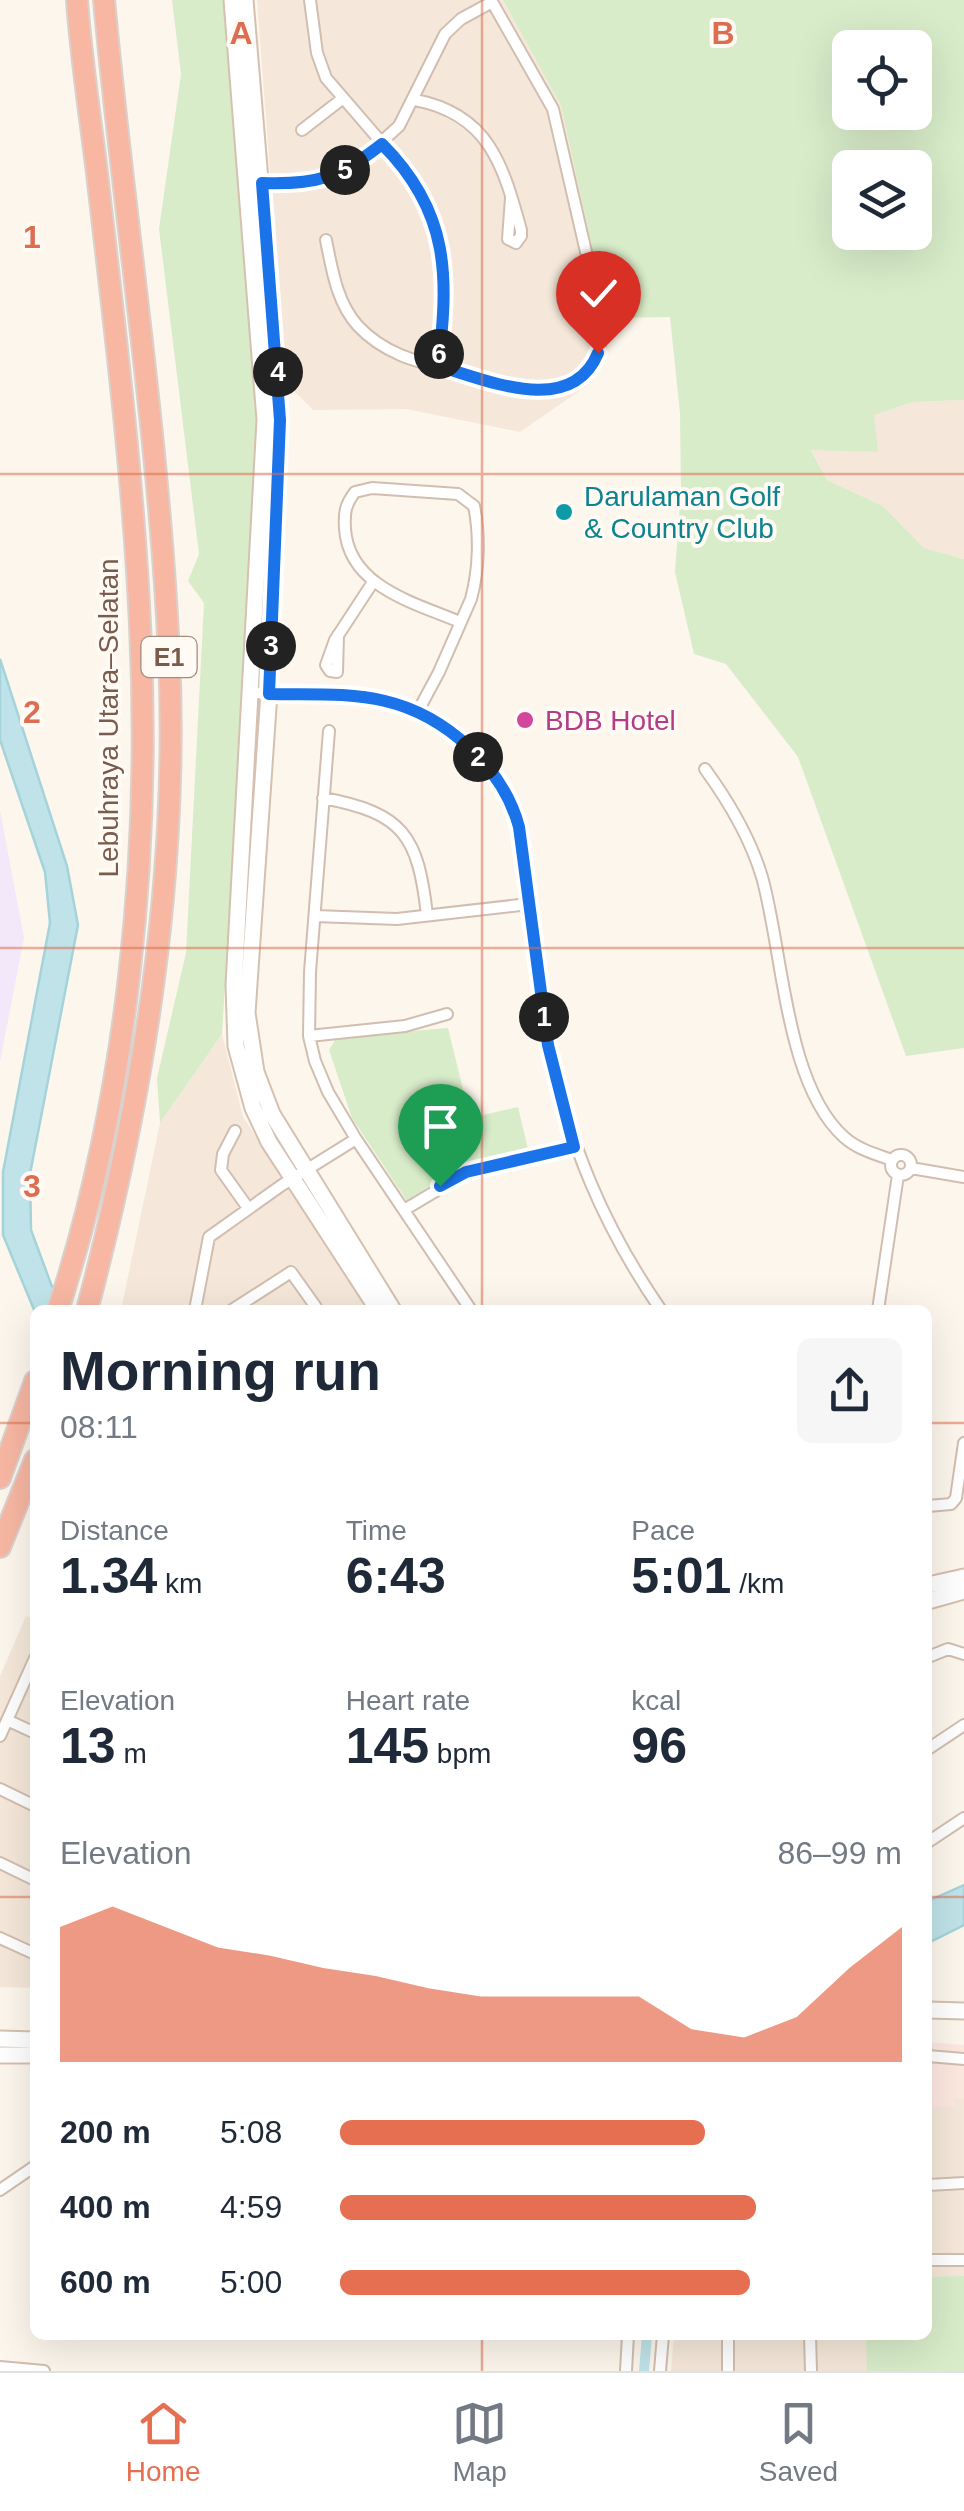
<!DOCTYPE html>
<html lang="en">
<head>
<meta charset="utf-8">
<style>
	body { margin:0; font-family:Helvetica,sans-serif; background:#f6f6f7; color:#1f2937; height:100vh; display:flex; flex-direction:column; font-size:38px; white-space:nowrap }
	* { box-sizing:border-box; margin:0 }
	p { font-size:32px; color:#747a83 }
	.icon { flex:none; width:55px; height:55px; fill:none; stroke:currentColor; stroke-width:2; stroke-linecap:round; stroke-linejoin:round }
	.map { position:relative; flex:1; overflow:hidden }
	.details { position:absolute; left:30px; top:1305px; width:902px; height:1035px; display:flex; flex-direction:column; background:#fff; border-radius:15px; box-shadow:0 10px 40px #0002 }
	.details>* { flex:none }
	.controls { position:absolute; left:832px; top:30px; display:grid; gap:20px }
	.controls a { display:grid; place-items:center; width:100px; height:100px; border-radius:15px; background:#fff; box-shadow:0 10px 40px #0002; font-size:50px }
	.pin { position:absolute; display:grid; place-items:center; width:85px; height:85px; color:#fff; margin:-102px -42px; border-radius:50% 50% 50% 0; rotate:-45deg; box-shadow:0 0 10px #0007 }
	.pin .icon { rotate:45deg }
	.km { position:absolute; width:50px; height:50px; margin:-25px; border-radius:50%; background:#222; color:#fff; font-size:28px; line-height:50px; text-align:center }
	.round { display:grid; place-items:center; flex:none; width:105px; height:105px; border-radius:15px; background:#f6f6f7 }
	.head { display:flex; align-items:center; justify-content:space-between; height:170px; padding:0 30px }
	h1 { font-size:55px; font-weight:700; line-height:75px }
	.metrics { display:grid; grid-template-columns:repeat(3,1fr); gap:15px; height:170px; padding:10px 30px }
	.metrics div { display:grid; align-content:center }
	.metrics b { font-size:50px; font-weight:700 }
	.metrics small { font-size:28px; font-weight:400 }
	.metrics p { font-size:28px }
	.chart { height:280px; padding:20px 30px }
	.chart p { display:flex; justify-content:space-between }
	.chart svg { width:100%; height:180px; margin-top:10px; fill:#e76f51; opacity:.7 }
	ul { padding:0 30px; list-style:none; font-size:32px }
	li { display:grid; grid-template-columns:160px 120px 1fr; align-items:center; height:75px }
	li i { height:25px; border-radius:12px; background:#e76f51 }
	.tab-bar { display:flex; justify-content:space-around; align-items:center; height:140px; border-top:2px solid #e0e1e3; background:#fff; font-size:28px; color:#747a83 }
	.tab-bar a { display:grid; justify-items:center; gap:5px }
	.tab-bar .active { color:#e76f51 }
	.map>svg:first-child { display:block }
</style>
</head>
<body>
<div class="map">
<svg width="964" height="2371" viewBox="0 0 964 2371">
	<rect width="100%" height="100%" fill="#fdf6ec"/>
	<path fill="#f5e8da" d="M 257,0 L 503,0 L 561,106 L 596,261 L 609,331 L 601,358 L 588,385 L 520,432 L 406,409 L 313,410 L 286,383 Z
		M 964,400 L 964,559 L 924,548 L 883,506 L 827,480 L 811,449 L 877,452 L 873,415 L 913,402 Z
		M 222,1034 L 243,1117 L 370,1310 L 121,1310 L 160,1123 Z
		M 26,1616 L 35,1619 L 35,1988 L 0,1987 L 0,1676 Z
		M 955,2098 L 964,2098 L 964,2371 L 671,2371 L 674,2335 L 928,2335 L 928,2107 L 955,2107 Z"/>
	<path fill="#fde8e0" d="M 928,2042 L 964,2045 L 964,2098 L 955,2098 L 955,2107 L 928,2107 Z"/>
	<path fill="#f3e8fa" d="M 0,810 L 24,938 L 0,1062 Z"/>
	<path fill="#d8ecc9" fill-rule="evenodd" d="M 172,0 L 226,0 L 259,424 L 222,1034 L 160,1123 L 157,1078 L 186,953 L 204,603 L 188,581 L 199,554 L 159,229 L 181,74 Z
		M 503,0 L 964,0 L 964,400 L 913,402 L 874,415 L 878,452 L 811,450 L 827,480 L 883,506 L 924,548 L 964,559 L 964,1048 L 906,1056 L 798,757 L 726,664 L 694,654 L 675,572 L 681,490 L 680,413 L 670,317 L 608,318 L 561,106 ZM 850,48 L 915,48 L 915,112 L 850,112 ZM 850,168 L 915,168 L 915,232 L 850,232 Z
		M 448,1028 L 470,1118 L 518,1107 L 528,1149 L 462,1165 L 407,1201 L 352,1118 L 329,1050 L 337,1037 Z
		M 964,2276 L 964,2371 L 867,2371 L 866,2335 L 928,2335 L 928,2277 Z"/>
	<path fill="#bfe3e8" stroke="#a5d3da" stroke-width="2.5" d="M 0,659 L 67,866 L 78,925 L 30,1174 L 31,1230 L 51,1284 L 65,1310 L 35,1312 L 3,1235 L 3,1172 L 50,923 L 45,872 L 0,740 Z
		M 964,1885 L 964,1925 L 928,1943 L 928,1901 Z"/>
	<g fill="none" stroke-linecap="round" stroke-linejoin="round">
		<path stroke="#bfe3e8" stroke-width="10" d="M 644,2371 L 647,2335"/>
		<defs>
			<path id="street" d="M 310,0 L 317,53 L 326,78 L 407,172 L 430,214 L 441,244 L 445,267 L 438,366
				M 415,100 C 489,114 503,165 521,230 L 521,236 L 516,243 L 508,239 L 511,198
				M 302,130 L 342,99
				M 254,184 L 323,180 L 358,163 L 399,126 L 445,34 L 461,19 L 492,2
				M 326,240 C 332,270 337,303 358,326 C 387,357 424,363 462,373 C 522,389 602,415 602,321 L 553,109 L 491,0
				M 338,635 L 337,672 L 330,671 L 326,665 L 335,640 L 373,582
				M 251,693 C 298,695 357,688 402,706 C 443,722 490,757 509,798 C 523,828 525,863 528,895 C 533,942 538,1001 548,1046 C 570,1145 603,1226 661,1310
				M 417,713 L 439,672 L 471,599 C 479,570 480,535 474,506 L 458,494 L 372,488 L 355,492 C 345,505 344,513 345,529 C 349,587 415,603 460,622
				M 329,731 L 310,972 L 309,1036 L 315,1061 L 328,1092 L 356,1139
				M 705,769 C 729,802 750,837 762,877 C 783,951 785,1084 844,1137 C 857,1149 875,1154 892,1160
				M 323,798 C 404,813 418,836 427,915
				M 315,916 L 397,919 L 529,904
				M 309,1036 L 405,1026 L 447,1014
				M 235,1131 L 223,1154 L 221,1170 L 248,1208
				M891 1165a10 10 0 1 1 20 0a10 10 0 1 1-20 0Z
				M 911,1168 L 964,1177
				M 404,1210 L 466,1173 L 574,1147
				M 195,1310 L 209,1237 L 282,1185 L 356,1139 L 471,1310
				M 232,1310 L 291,1272 L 318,1310
				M 878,1310 L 898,1175
				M 928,1506 L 951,1504 L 956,1498 L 964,1443
				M 928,1657 L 948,1649 L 964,1654
				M 7,1720 L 35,1733
				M 0,1736 L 35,1658
				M 928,1749 L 964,1725
				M 0,1789 L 35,1806
				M 928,1842 L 964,1818
				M 0,1863 L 35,1880
				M 0,1938 L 35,1954
				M 928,2056 L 964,2059
				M 928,2185 L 964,2183
				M 0,2190 L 35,2166
				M 928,2260 L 964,2260
				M 728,2335 L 728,2371
				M 810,2335 L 811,2371
				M 0,2367 L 44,2371
				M 626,2371 L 628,2335
				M 660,2371 L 663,2335"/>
			<path id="secondary" d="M 232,0 L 265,420 L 234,985 L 236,1046 L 253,1108 L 269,1142 L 378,1310
				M 245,0 L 280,420 L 269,693 L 247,1013 L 256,1072 L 272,1114 L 393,1310
				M 928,1585 L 964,1577
				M 928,1601 L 964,1591
				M 928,2010 L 964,2011
				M 0,2039 L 35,2040
				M 0,2055 L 35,2055"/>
			<path id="highway" d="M 58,1310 C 129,1091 151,853 140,624 C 133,473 114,322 97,173 C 90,115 81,58 77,0
				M 87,1310 C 144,1095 179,877 169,654 C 159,435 124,218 104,0
				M 0,1478 L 35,1381
				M 0,1547 L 35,1460"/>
		</defs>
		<use href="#street" stroke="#d1beb0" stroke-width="14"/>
		<use href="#secondary" stroke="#d6c0b0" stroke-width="19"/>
		<use href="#highway" stroke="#dad1cd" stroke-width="24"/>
		<use href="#street" stroke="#fff" stroke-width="10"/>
		<use href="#secondary" stroke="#fff" stroke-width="15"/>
		<use href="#highway" stroke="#f7b7a3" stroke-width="20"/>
	</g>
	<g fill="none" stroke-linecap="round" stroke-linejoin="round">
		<defs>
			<path id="route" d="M 440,1186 L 466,1172 L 574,1147 L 548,1045 L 519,827 C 503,767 445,715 385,701 C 348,692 307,695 269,694 L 280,420 L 262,183 C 316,185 339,178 382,144 C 450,212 449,277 438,366 C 487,380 571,418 598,353"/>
		</defs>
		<use href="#route" stroke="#fff" stroke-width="20"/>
		<use href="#route" stroke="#1a73e8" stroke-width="12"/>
	</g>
	<path fill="none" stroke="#dc6d51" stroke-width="2.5" stroke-opacity="0.55" d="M 482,0 L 482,1310M 0,474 L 964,474M 0,948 L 964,948M 0,1423 L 35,1423M 928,1423 L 964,1423M 0,1897 L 35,1897M 928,1897 L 964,1897M 482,2335 L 482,2371"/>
	<circle fill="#0f9aa8" stroke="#fffaf3" stroke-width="4" cx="564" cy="512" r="10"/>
	<circle fill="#d1479c" stroke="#fffaf3" stroke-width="4" cx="525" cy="720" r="10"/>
	<g text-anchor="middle" stroke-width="8" stroke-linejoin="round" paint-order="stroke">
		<rect fill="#fffaf3" stroke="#a28b7f" stroke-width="2.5" x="141.5" y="637" width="55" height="40" rx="8"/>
		<g font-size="25" font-weight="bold" fill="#7a5c4d">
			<text x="169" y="666">E1</text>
		</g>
		<g font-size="28" fill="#0d838f" stroke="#fffaf3" text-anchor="start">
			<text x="584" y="506">Darulaman Golf<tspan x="584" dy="32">&amp; Country Club</tspan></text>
		</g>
		<g font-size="28" fill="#7a5c4d" stroke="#fffaf3">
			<text transform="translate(108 718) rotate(-90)" y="10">Lebuhraya Utara–Selatan</text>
		</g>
		<g font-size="28" fill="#b23c85" stroke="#fffaf3" text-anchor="start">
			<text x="545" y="730">BDB Hotel</text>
		</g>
	</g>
	<g font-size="32" text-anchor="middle" font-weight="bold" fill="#dc6d51" stroke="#fffaf3" stroke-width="8" stroke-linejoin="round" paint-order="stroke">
		<text x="241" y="44">A</text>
		<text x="723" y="44">B</text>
		<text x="32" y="248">1</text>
		<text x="32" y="723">2</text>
		<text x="32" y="1197">3</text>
	</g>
</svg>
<div class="controls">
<a><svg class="icon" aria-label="locate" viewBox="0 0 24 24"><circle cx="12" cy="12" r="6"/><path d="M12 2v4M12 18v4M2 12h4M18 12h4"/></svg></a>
<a><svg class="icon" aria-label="layers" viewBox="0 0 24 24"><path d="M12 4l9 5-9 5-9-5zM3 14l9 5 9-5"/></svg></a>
</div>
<div class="pin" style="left:440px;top:1186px;background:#1e9e55"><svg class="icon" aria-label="arrive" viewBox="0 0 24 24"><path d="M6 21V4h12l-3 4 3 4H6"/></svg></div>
<div class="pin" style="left:598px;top:353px;background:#d93025"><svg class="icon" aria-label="check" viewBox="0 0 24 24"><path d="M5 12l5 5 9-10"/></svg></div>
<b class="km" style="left:544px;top:1017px">1</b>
<b class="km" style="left:478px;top:757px">2</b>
<b class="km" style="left:271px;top:646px">3</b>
<b class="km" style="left:278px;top:372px">4</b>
<b class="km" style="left:345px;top:170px">5</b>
<b class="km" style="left:439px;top:354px">6</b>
<section class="details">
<div class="head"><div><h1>Morning run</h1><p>08:11</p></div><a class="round"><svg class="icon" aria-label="share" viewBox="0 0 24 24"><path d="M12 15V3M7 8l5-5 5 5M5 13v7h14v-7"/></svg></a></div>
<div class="metrics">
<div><p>Distance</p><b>1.34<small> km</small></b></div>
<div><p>Time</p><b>6:43</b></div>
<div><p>Pace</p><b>5:01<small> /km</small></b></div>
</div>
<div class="metrics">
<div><p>Elevation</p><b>13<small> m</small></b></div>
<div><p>Heart rate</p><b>145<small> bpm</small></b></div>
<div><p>kcal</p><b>96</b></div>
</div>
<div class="chart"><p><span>Elevation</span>86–99 m</p>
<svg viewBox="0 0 160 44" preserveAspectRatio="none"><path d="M0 44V11L10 6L20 11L30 16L40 18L50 21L60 23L70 26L80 28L90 28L100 28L110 28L120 36L130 38L140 33L150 21L160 11V44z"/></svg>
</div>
<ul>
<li><b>200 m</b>5:08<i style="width:65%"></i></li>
<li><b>400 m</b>4:59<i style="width:74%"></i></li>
<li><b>600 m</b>5:00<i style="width:73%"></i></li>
</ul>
</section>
</div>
<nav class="tab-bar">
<a class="active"><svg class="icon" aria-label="home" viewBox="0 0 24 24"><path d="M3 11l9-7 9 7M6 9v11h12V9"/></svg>Home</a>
<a><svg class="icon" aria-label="map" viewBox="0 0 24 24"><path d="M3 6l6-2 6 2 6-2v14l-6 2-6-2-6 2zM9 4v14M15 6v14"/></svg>Map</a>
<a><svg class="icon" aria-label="saved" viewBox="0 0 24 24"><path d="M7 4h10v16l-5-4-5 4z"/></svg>Saved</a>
</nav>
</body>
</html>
